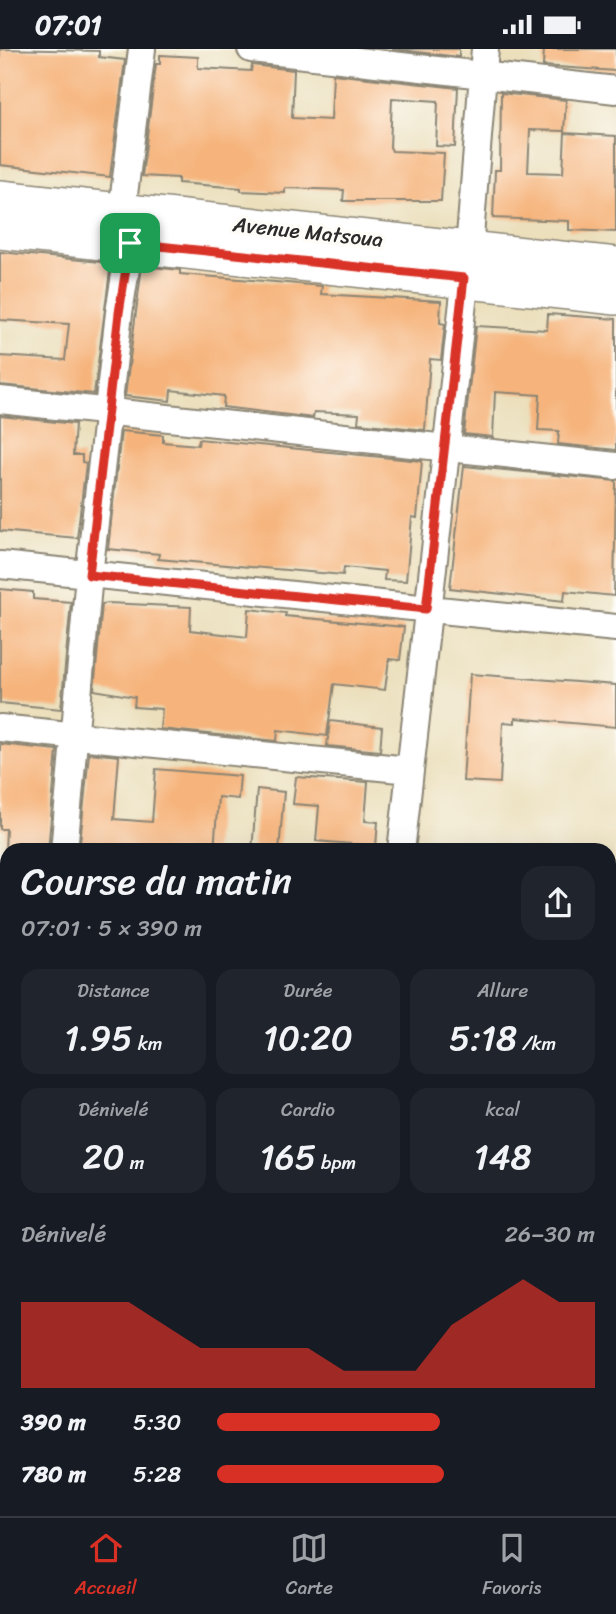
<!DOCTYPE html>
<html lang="fr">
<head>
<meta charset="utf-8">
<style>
	body { margin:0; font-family:Sriracha,sans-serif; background:#20242c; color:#f1f3f6; height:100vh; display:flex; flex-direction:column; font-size:26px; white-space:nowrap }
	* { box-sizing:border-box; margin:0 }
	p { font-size:23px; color:#9ea1a6 }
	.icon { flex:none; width:38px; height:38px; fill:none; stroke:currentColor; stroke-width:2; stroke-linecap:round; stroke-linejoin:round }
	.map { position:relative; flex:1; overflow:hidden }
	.panel { position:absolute; left:0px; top:794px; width:616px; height:674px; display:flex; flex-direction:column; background:#171b24; border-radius:21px 21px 0 0; box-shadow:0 7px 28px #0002 }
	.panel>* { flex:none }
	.pin { position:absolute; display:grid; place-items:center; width:60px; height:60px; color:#fff; margin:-30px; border-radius:14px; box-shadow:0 4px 10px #0006 }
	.round { display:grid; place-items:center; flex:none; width:74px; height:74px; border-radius:21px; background:#20242c }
	.headline { display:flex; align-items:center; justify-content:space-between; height:119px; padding:0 21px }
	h1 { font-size:38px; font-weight:600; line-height:52px }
	.metrics { display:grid; grid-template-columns:repeat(3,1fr); gap:10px; height:119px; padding:7px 21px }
	.metrics div { display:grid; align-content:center; border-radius:18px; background:#20242c; text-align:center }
	.metrics b { font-size:35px; font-weight:600 }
	.metrics small { font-size:19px; font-weight:400 }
	.metrics p { font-size:19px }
	.chart { height:196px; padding:14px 21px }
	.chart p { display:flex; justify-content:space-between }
	.chart svg { width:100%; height:126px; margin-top:7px; fill:#d93025; opacity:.7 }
	ul { padding:0 21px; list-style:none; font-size:23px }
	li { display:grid; grid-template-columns:112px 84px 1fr; align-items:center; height:52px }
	li i { height:18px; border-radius:9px; background:#d93025 }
	.status { display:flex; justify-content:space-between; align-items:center; height:49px; padding:0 35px; background:#171b24; direction:ltr }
	.status svg { height:19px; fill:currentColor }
	.menu { display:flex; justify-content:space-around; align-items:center; height:98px; border-top:2px solid #363941; background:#171b24; font-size:19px; color:#9ea1a6 }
	.menu a { display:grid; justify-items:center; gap:4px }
	.menu .selected { color:#d93025 }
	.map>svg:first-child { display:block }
</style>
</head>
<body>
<div class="status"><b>07:01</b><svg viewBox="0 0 49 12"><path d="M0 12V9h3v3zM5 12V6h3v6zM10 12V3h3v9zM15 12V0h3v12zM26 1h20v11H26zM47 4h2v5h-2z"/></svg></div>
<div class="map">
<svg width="616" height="1467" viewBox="0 0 616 1467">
	<rect width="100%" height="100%" fill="#fdfcf7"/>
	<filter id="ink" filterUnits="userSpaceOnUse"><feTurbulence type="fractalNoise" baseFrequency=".0143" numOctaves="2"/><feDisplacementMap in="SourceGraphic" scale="14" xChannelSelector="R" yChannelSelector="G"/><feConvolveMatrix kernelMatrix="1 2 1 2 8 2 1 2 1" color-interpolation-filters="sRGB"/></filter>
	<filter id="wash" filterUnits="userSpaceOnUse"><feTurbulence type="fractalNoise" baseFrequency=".00686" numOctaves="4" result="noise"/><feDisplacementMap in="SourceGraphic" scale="28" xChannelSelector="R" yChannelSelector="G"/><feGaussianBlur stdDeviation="1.57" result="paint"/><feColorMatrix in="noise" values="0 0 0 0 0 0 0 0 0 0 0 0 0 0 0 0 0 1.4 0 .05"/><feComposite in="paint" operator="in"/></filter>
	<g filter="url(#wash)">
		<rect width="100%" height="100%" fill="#ebdfbc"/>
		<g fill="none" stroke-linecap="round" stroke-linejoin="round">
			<path stroke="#58bed6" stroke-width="7" d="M 0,1449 L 7,1434"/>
		</g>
		<g id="blocks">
			<path fill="#f6b47c" d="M 0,0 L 99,2 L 99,8 L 125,11 L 110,128 L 0,116 Z
				M 392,0 L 459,0 L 459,8 Z
				M 544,0 L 616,0 L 616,22 L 543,17 Z
				M 160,6 L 198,8 L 198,19 L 251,22 L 252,16 L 294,21 L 292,69 L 331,71 L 333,25 L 458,39 L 455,98 L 436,97 L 438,52 L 392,49 L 390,98 L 392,102 L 444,104 L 441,152 L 343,152 L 344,141 L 285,139 L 285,144 L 241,142 L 241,139 L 178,134 L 178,129 L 142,127 L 156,15 L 160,15 Z
				M 501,44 L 566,51 L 564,82 L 530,81 L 528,123 L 563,124 L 565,84 L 616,87 L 616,183 L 569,181 L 569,172 L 493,169 L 495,121 L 500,121 Z
				M 0,203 L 111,214 L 94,345 L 0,336 L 0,307 L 65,311 L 69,275 L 0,271 Z
				M 142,217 L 180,221 L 180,225 L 322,237 L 321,245 L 441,252 L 440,274 L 445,275 L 441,311 L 430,310 L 425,381 L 358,374 L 359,365 L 314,363 L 313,369 L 223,358 L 224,347 L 171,341 L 170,352 L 125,347 Z
				M 548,265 L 616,270 L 616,401 L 558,395 L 559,382 L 538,381 L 540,346 L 495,343 L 493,388 L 464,385 L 476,277 L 547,281 Z
				M 0,367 L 75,375 L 73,406 L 82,406 L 82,413 L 86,414 L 77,489 L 0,482 Z
				M 121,382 L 163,386 L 163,393 L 198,396 L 199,390 L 422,412 L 417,469 L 412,468 L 406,532 L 384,531 L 385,522 L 344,518 L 343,526 L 158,510 L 159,505 L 108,500 Z
				M 464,417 L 616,432 L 614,547 L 565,542 L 564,552 L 450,539 Z
				M 0,540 L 33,543 L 33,550 L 71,553 L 61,660 L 0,654 Z
				M 108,554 L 191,558 L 190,581 L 247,588 L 249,560 L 286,564 L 285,567 L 404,578 L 400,611 L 389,610 L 385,641 L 334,635 L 327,687 L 278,681 L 277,692 L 160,680 L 162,660 L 134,658 L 135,648 L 94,641 L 102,555 Z
				M 470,625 L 616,636 L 616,678 L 515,669 L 515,674 L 503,673 L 500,734 L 463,732 Z
				M 330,672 L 382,678 L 380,702 L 327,697 Z
				M 0,695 L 57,701 L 48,802 L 5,802 L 6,780 L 0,780 Z
				M 89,704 L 119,707 L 114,770 L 152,773 L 156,720 L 240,727 L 238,750 L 218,748 L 214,802 L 136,802 L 136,799 L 80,794 Z
				M 296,728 L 368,733 L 365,772 L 378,773 L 376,797 L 316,792 L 319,757 L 293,755 Z
				M 257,740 L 284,743 L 279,802 L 252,802 Z"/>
		</g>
	</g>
	<g filter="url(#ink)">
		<use href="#blocks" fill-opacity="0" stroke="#8b8574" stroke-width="2"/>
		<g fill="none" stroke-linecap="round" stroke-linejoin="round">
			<defs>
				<path id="street" d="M 251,0 L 616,41
					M 122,162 L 142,0
					M 0,351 L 616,417
					M 0,516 L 616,579
					M 0,679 L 409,721
					M 64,802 L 89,526 L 119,264 L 130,194
					M 401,802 L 469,200 L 485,0
					M 0,837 L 7,838
					M 0,989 L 7,990
					M 609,1064 L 616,1065
					M 0,1173 L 7,1174
					M 609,1248 L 616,1249
					M 609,1308 L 616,1295
					M 0,1406 L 7,1392
					M 9,1467 L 12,1461
					M 174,1467 L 177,1461
					M 349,1467 L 352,1461
					M 523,1467 L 526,1461"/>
				<path id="secondary" d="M 0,150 L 616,217
					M 0,181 L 616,247"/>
			</defs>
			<use href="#street" stroke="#8b8574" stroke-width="30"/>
			<use href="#secondary" stroke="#8b8574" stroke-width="40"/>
			<use href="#street" stroke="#fff" stroke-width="26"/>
			<use href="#secondary" stroke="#fff" stroke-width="37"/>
		</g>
	</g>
	<g fill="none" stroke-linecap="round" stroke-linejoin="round" filter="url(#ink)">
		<defs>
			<path id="route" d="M 130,194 L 464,229 L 426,560 L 89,526 L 119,264 Z"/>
		</defs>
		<use href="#route" stroke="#fff" stroke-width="14"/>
		<use href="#route" stroke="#d93025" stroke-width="9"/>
	</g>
	<g text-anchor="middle" stroke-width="7" stroke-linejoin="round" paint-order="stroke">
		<g font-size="21" fill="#2b2b2b" stroke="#fdfcf7">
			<text transform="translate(308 183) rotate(6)" y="7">Avenue Matsoua</text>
		</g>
	</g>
</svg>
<div class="pin" style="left:130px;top:194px;background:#1e9e55"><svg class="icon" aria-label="arrive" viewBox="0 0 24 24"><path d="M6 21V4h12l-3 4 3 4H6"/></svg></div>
<section class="panel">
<div class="headline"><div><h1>Course du matin</h1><p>07:01 · 5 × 390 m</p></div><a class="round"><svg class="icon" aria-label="share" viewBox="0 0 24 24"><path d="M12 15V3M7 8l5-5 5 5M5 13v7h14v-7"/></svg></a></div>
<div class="metrics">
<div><p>Distance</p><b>1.95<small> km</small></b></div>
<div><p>Durée</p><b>10:20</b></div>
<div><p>Allure</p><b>5:18<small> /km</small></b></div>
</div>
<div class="metrics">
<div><p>Dénivelé</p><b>20<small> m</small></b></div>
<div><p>Cardio</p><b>165<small> bpm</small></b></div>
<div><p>kcal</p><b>148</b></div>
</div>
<div class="chart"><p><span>Dénivelé</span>26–30 m</p>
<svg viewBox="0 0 160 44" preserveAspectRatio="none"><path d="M0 44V14L10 14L20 14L30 14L40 22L50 30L60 30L70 30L80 30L90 38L100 38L110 38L120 22L130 14L140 6L150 14L160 14V44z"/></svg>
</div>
<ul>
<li><b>390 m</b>5:30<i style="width:59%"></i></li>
<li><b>780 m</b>5:28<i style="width:60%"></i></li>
</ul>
</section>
</div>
<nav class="menu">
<a class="selected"><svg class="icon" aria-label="home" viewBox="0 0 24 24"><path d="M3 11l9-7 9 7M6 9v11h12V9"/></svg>Accueil</a>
<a><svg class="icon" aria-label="map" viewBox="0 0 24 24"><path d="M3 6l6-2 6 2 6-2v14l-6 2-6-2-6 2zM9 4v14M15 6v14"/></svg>Carte</a>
<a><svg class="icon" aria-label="saved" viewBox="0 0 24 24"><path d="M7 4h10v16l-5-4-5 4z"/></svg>Favoris</a>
</nav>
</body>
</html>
